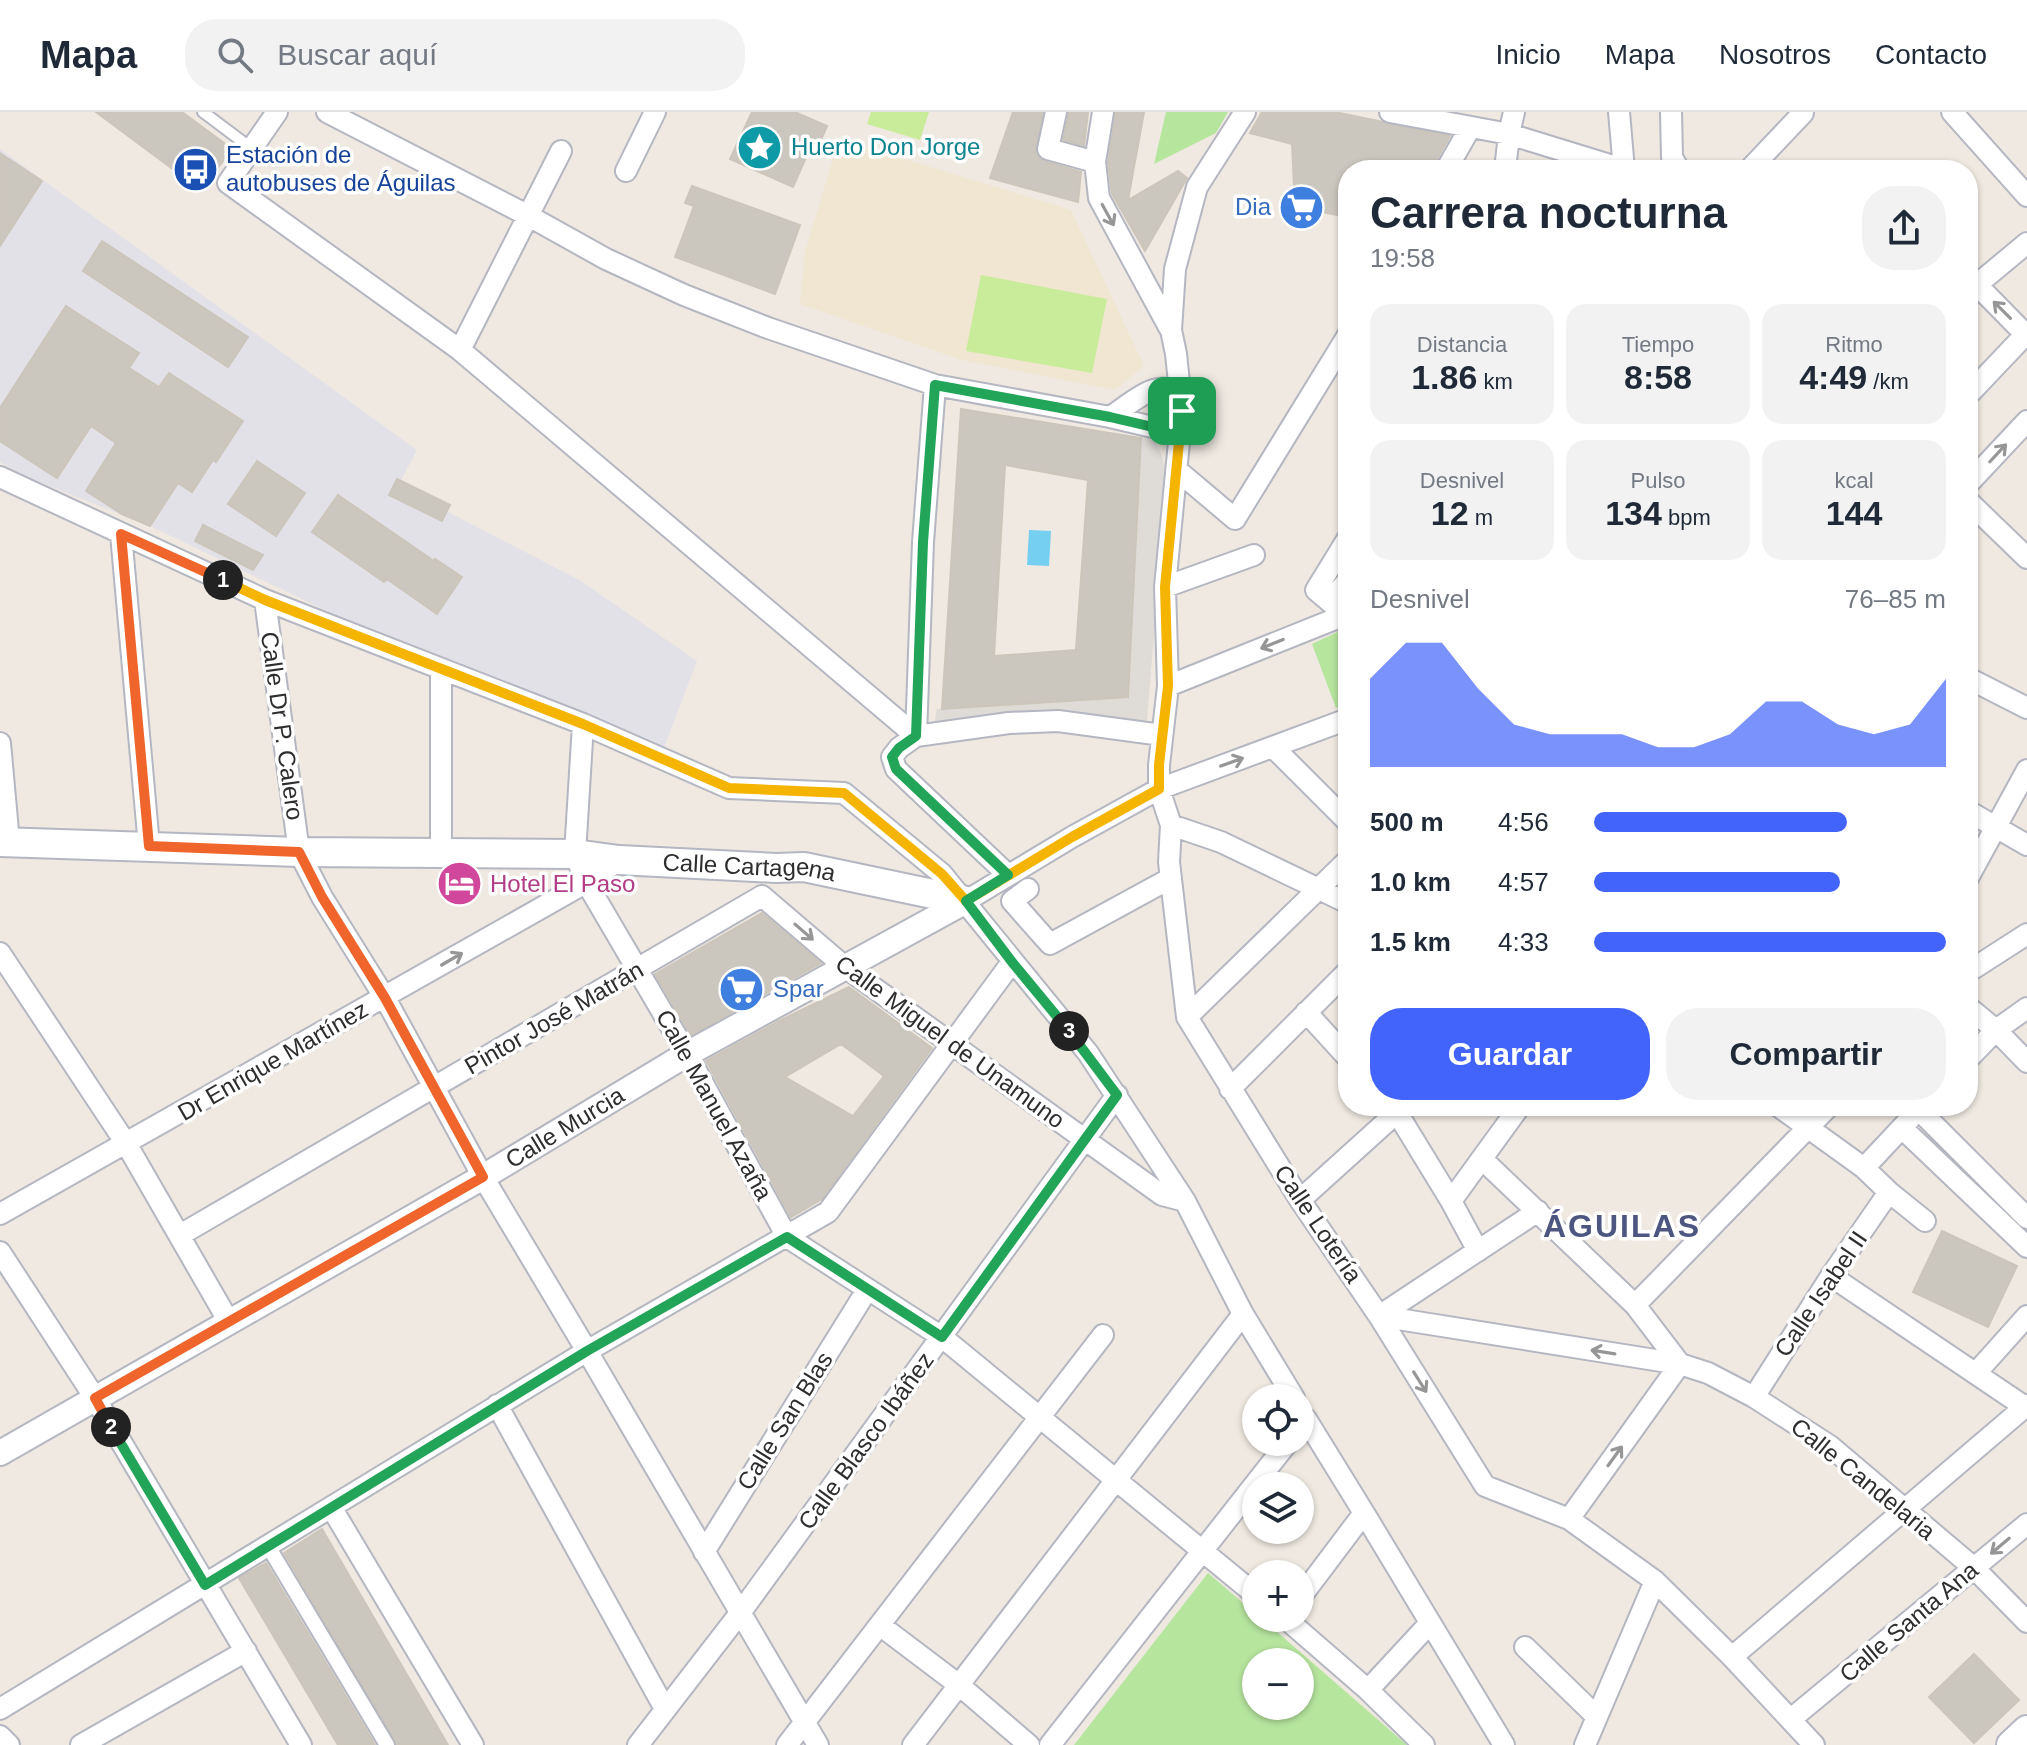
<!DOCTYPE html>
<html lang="es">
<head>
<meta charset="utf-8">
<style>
	body { margin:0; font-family:Helvetica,sans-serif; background:#f2f2f3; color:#1f2937; height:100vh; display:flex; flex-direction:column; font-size:30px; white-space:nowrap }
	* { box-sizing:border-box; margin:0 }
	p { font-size:26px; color:#747a83 }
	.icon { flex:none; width:44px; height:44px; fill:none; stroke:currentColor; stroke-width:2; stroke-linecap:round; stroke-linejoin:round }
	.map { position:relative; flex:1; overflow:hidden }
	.sheet { position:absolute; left:1338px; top:48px; width:640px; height:956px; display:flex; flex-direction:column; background:#fff; border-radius:32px; box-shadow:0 2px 6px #0004 }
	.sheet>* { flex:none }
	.tools { position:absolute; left:1242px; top:1272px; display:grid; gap:16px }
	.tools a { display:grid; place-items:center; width:72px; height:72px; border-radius:50%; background:#fff; box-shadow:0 2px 6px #0004; font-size:40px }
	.pin { position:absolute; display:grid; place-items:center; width:68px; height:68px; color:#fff; margin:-34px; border-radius:16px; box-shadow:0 4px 12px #0006 }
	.km { position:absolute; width:40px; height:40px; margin:-20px; border-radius:50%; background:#222; color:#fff; font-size:22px; line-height:40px; text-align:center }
	.round { display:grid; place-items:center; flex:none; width:84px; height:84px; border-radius:32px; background:#f2f2f3 }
	.headline { display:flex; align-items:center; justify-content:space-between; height:136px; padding:0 32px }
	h1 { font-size:44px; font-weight:800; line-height:60px }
	.stats { display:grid; grid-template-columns:repeat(3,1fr); gap:12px; height:136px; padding:8px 32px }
	.stats div { display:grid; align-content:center; border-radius:20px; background:#f2f2f3; text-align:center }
	.stats b { font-size:34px; font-weight:800 }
	.stats small { font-size:22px; font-weight:400 }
	.stats p { font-size:22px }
	.chart { height:224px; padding:16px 32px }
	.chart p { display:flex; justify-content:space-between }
	.chart svg { width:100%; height:144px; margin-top:8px; fill:#4264fb; opacity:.7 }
	.action { display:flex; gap:16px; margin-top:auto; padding:16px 32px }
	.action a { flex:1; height:92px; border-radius:32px; background:#4264fb; color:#fff; font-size:32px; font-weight:800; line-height:92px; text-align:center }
	.action a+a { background:#f2f2f3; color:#1f2937 }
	ul { padding:0 32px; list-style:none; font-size:26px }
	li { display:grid; grid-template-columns:128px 96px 1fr; align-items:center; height:60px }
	li i { height:20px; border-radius:10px; background:#4264fb }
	header { display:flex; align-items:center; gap:48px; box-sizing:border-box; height:112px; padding:0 40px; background:#fff; border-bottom:2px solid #e0e1e3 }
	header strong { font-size:38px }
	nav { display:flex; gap:44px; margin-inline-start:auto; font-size:28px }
	.search { width:560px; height:72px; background:#f2f2f3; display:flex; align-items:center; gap:20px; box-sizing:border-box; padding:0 28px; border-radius:32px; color:#747a83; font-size:30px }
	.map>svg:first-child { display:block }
</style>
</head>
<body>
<header>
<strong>Mapa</strong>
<div class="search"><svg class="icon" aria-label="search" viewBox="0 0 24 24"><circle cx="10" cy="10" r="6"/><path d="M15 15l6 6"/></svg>Buscar aquí</div>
<nav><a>Inicio</a><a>Mapa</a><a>Nosotros</a><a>Contacto</a></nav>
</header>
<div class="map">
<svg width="2027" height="1633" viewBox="0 0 2027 1633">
	<rect width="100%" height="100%" fill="#efe9e1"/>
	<path fill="#e3e1e8" d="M 0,37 L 417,338 L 398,374 L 581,469 L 697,549 L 662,641 L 360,515 L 150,414 L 27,365 L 0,350 Z"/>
	<path fill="#f0e6d1" d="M 839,27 L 1071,98 L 1144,254 L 1115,278 L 962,248 L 800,192 L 805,140 Z"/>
	<path fill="#b6e59e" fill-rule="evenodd" d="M 1166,0 L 1228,0 L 1216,21 L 1154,52 Z
		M 1344,517 L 1348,521 L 1348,591 L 1336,596 L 1312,532 Z
		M 1208,1461 L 1256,1502 L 1256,1506 L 1261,1506 L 1407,1633 L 1074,1633 ZM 1256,1550 L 1300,1550 L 1300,1594 L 1256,1594 Z"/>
	<path fill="#c9ec9a" d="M 871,0 L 929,0 L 920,28 L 867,12 Z
		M 981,163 L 1107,187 L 1092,261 L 966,239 Z"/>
	<path fill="#dfdcd8" d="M 1130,316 L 1145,322 L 1155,330 L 1161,341 L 1167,363 L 1147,609 L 1020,599 L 934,612 L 937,597 L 1128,585 L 1141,326 Z"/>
	<path fill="#75cff0" d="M 1029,418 L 1051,419 L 1049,454 L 1027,453 Z"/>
	<path fill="#cbc7bf" stroke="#cbc5ba" stroke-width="2" fill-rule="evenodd" d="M 96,0 L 182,0 L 232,37 L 201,78 Z
		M 752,0 L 795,0 L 827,14 L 818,35 L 812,32 L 793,75 L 730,47 Z
		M 1013,0 L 1043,0 L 1036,41 L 1044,49 L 1081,60 L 1078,90 L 990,66 Z
		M 1069,0 L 1088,0 L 1084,34 L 1063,28 Z
		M 1116,0 L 1144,0 L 1128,88 L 1178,59 L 1187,66 L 1145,139 L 1112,82 L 1108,50 Z
		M 1262,0 L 1335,0 L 1450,24 L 1431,58 L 1348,58 L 1348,105 L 1295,95 L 1292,32 L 1250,21 Z
		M 0,41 L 42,69 L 0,134 Z
		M 692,74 L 800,113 L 775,182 L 675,145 L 694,94 L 685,91 Z
		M 102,129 L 248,225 L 228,255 L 83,159 Z
		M 66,194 L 139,241 L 129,256 L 159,275 L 169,261 L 243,309 L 216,350 L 213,348 L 192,380 L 178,371 L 150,414 L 122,402 L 86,379 L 116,331 L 91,314 L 57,366 L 0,329 L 0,296 Z
		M 961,297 L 1141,326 L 1128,585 L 942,597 ZM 1005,353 L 1088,368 L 1076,538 L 994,544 Z
		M 257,349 L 305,381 L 276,424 L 228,392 Z
		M 397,367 L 450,393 L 442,409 L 389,383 Z
		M 338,383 L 434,449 L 435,447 L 462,465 L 437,502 L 387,467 L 384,470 L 312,420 Z
		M 203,413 L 263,443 L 253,458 L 195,429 Z
		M 762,801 L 821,851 L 691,923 L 655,862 Z
		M 849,875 L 932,936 L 822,1087 L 791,1105 L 706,949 L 779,909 ZM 841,932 L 884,964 L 853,1004 L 785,965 Z
		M 1942,1119 L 2017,1154 L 1988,1215 L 1913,1180 Z
		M 322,1417 L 448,1633 L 397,1633 L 284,1441 Z
		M 266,1451 L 375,1633 L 338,1633 L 239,1466 Z
		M 1974,1542 L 2019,1588 L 1974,1631 L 1929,1585 Z"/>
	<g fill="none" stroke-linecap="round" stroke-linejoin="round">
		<defs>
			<path id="service" d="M 203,0 L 251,36"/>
			<path id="pedestrian" d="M 268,1434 L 387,1633"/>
			<path id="minor" d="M 277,0 L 228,71 L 460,238 L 916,624
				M 327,0 L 527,103 L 606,147 L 684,183 L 768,216 L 935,273 L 1110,305 L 1157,316 L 1171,315 L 1176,311 L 1182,299
				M 1056,0 L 1048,37 L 1095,50
				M 1103,0 L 1095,50 L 1099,86 L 1170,217
				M 1245,0 L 1197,75 L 1175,157 L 1171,218 L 1176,242 L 1182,299 L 1165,475 L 1168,574 L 1159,653 L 1159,677 L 1171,713 L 1169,750 L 1187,905 L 1300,1088 L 1379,1204 L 1485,1374 L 1569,1407 L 1655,1469 L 1732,1545 L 1814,1633
				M 1390,0 L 1509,22 L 1626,58
				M 1619,0 L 1624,58
				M 1671,0 L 1672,45 L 1679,58
				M 1952,0 L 2027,84
				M 1446,58 L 1470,16
				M 1505,58 L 1509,22 L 1514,0
				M 1749,58 L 1803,1
				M 626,59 L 655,0
				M 1977,173 L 2027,224
				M 1968,180 L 2027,131
				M 460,238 L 561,39
				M 1968,283 L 2026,222
				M 1110,305 C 1131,292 1161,261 1180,286
				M 1178,359 L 1235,407 L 1348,223
				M 0,365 L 265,488 L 583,612 L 729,676 L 844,681 L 942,762 L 1088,941 L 1185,1089 L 1243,1202 L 1294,1286
				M 1968,372 L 2027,309
				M 1968,389 L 2027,446
				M 121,422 L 149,734
				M 1348,426 L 1316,478 L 1348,505
				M 1165,475 L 1254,443
				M 265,488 L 299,740 L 322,785 L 385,886 L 483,1065 L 587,1239 L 828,1100 L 1012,850
				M 1329,489 L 1348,469
				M 441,557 L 441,741
				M 1968,566 L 2027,596
				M 1168,574 L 1345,503
				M 583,612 L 575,742 L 586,770 L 687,942 L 787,1125 L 942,1225 L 1256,1483
				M 916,624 L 923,430 L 935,273
				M 0,631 L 9,730
				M 1273,635 L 1348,710
				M 1968,699 L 2027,733
				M 1171,713 L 1221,730 L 1348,791
				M 1008,763 L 896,657 L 892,645 L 899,636 L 916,624 L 1009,611 L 1058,609 L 1162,623
				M 1968,766 L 2027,658
				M 1028,777 L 1012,789 L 1050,832 L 1171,766
				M 762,784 L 845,855 L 1162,1083 L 1185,1089
				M 966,789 L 1072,725 L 1159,677 L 1348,607
				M 0,841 L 127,1033 L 229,1210
				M 1968,860 L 2027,822
				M 1968,895 L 1996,918 L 2027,950
				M 1306,900 L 1348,946
				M 1187,905 L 1348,748
				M 1968,947 L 1996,918 L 2027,896
				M 1230,977 L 1348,859
				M 1393,994 L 1451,1089 L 1478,1139
				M 1778,994 L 1864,1056 L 1889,1080 L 1925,1109
				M 1919,998 L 2027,1106
				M 1902,1016 L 2027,1135
				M 1483,1048 L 1635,1193 L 1680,1252
				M 1864,1056 L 1909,1008
				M 1300,1088 L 1404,994
				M 1451,1089 L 1520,994
				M 0,1102 L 594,766 L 619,748
				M 180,1123 L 762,784
				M 0,1140 L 95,1286 L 301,1633
				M 1831,1164 L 2025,1295
				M 1635,1193 L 1829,994
				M 1379,1204 L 1680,1252 L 1708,1261 L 1754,1285 L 1830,1334 L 1974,1456 L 2027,1510
				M 1379,1204 L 1538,1099
				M 1976,1261 L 2027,1204
				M 1754,1285 L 1831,1164 L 1889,1080
				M 497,1293 L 665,1597
				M 1300,1315 L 1306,1307 L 1364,1401 L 1300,1486
				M 331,1395 L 473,1633
				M 1364,1401 L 1504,1633
				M 1569,1407 L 1680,1252
				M 704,1440 L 867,1178
				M 1285,1506 L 1368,1578 L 1424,1633
				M 881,1514 L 959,1573 L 1029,1633
				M 1525,1535 L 1596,1604
				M 1732,1545 L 2027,1293
				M 1368,1578 L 1430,1511
				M 0,1597 L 587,1239 L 818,1633
				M 1791,1607 L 2027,1412
				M 0,1624 L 9,1633
				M 81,1633 L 246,1539
				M 638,1633 L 740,1501 L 1117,983
				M 787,1633 L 1103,1223
				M 913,1633 L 1243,1202
				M 1050,1633 L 1288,1330
				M 1585,1633 L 1655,1469"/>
			<g id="tertiary">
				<path id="s1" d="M 0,1341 L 483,1065 L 687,942 L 966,789"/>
			</g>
			<g id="secondary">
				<path id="s2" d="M 0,730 L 299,740 L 575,742 L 619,748 L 776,756 L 804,755 L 966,789"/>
				<path d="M 2011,1633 L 2027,1618"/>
			</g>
		</defs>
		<use href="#service" stroke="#b4b7c1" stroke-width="14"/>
		<use href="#pedestrian" stroke="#b4b7c1" stroke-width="18"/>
		<use href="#minor" stroke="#b4b7c1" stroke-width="24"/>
		<use href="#tertiary" stroke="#b4b7c1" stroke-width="28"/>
		<use href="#secondary" stroke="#b4b7c1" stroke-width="32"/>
		<use href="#service" stroke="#fff" stroke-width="10"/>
		<use href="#pedestrian" stroke="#fff" stroke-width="14"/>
		<use href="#minor" stroke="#fff" stroke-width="20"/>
		<use href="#tertiary" stroke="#fff" stroke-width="24"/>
		<use href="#secondary" stroke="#fff" stroke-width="28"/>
	</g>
	<defs><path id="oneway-shaft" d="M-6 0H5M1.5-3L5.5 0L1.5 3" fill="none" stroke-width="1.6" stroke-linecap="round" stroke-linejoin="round" transform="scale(2)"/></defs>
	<g stroke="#969696">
		<use href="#oneway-shaft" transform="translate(1108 103) rotate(61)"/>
		<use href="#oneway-shaft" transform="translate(2002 198) rotate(-135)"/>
		<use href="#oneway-shaft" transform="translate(1998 341) rotate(-47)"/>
		<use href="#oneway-shaft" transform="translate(1272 532) rotate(158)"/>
		<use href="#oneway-shaft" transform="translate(1232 650) rotate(-20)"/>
		<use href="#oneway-shaft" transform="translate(804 820) rotate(41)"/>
		<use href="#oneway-shaft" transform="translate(452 847) rotate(-30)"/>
		<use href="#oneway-shaft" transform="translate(1603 1240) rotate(-171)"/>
		<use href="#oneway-shaft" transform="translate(1420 1270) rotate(58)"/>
		<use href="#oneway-shaft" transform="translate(1615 1344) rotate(-54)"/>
		<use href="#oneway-shaft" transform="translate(2000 1434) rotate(140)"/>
	</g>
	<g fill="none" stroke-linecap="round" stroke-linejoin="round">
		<defs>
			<path id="split-1" d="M 223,468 L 265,488 L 583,612 L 729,676 L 844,681 L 942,762 L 966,789 L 1072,725 L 1159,677 L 1159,653 L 1168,574 L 1165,475 L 1182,299"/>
			<path id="split-2" d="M 111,1315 L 95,1286 L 483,1065 L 385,886 L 322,785 L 299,740 L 149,734 L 121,422 L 223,468"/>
			<path id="split-3" d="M 111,1315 L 205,1473 L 587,1239 L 787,1125 L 942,1225 L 1117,983 L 1069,919"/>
			<path id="split-4" d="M 1069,919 L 1012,850 L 966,789 L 1008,763 L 896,657 L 892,645 L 899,636 L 916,624 L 923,430 L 935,273 L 1110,305 L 1157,316 L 1171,315 L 1180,306 L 1182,299"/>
		</defs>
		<use href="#split-1" stroke="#fff" stroke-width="16"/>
		<use href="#split-2" stroke="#fff" stroke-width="16"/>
		<use href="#split-3" stroke="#fff" stroke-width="16"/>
		<use href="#split-4" stroke="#fff" stroke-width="16"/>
		<use href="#split-1" stroke="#f5b400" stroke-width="10"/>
		<use href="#split-2" stroke="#f0652b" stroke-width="10"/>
		<use href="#split-3" stroke="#22a559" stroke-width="10"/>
		<use href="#split-4" stroke="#22a559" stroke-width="10"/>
	</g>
	<defs>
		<symbol id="sight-disc" viewBox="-11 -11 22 22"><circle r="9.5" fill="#0f9aa8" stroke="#fff"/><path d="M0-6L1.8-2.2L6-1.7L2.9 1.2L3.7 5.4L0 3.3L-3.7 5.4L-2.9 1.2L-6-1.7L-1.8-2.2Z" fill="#fff"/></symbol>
		<symbol id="bus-disc" viewBox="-11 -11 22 22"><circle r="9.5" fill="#1a4fb4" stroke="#fff"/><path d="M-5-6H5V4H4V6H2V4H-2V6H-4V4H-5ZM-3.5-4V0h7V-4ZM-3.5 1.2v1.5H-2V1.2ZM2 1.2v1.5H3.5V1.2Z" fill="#fff"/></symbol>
		<symbol id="supermarket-disc" viewBox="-11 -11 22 22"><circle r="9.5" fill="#3f7fe0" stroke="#fff"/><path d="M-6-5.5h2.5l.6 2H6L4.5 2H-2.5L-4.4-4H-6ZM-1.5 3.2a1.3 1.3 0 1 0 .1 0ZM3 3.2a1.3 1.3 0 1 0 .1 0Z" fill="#fff"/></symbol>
		<symbol id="hotel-disc" viewBox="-11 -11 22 22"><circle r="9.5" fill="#d1479c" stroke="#fff"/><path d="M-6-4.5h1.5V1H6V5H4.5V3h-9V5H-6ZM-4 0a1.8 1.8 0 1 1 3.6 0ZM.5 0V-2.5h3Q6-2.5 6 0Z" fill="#fff"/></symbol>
	</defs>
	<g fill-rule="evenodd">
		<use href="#sight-disc" x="734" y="10" width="51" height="51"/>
		<use href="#bus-disc" x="170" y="32" width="51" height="51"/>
		<use href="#supermarket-disc" x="1276" y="70" width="51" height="51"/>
		<use href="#hotel-disc" x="434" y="746" width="51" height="51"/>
		<use href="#supermarket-disc" x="716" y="852" width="51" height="51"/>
	</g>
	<g text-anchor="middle" stroke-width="7" stroke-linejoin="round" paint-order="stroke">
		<g font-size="24" fill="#0d838f" stroke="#fff" text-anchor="start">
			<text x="791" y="43">Huerto Don Jorge</text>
		</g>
		<g font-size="24" fill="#164399" stroke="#fff" text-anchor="start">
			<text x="226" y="51">Estación de<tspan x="226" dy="28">autobuses de Águilas</tspan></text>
		</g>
		<g font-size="24" fill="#366cbe" stroke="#fff" text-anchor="end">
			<text x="1271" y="103">Dia</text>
			<text x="773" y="885" text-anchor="start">Spar</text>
		</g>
		<g font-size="24" fill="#2e2e2e" stroke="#fff">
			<text transform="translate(282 614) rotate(82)" y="8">Calle Dr P. Calero</text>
			<text dy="8" stroke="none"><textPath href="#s2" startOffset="750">Calle Cartagena</textPath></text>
			<text transform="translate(554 906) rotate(-30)" y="8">Pintor José Matrán</text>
			<text transform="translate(950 930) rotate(36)" y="8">Calle Miguel de Unamuno</text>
			<text transform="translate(273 949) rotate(-30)" y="8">Dr Enrique Martínez</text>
			<text transform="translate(714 993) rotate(61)" y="8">Calle Manuel Azaña</text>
			<text dy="8" stroke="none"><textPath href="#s1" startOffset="652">Calle Murcia</textPath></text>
			<text transform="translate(1318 1112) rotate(56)" y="8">Calle Lotería</text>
			<text transform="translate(1821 1182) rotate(-56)" y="8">Calle Isabel II</text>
			<text transform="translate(785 1309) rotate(-58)" y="8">Calle San Blas</text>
			<text transform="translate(866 1329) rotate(-54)" y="8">Calle Blasco Ibáñez</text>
			<text transform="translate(1863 1367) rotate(39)" y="8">Calle Candelaria</text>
			<text transform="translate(1909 1510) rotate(-40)" y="8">Calle Santa Ana</text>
		</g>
		<g font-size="24" fill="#b23c85" stroke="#fff" text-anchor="start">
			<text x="490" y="780">Hotel El Paso</text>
		</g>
		<g font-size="32" font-weight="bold" letter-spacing="2" fill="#4d5680" stroke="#fff">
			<text x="1622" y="1125">ÁGUILAS</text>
		</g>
	</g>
</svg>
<div class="tools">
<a><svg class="icon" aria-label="locate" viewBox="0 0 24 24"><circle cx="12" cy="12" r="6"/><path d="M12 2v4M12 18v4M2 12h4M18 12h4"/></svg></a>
<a><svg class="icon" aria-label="layers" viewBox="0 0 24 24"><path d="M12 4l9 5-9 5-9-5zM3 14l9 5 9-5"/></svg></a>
<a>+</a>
<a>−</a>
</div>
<div class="pin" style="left:1182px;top:299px;background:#1e9e55"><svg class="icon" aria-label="arrive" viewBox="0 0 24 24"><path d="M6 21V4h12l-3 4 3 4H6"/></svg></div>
<b class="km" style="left:223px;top:468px">1</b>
<b class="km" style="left:111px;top:1315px">2</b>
<b class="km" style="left:1069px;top:919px">3</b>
<section class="sheet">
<div class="headline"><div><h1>Carrera nocturna</h1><p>19:58</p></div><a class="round"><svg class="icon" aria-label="share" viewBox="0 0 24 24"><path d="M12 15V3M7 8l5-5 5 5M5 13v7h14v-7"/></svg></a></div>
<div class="stats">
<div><p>Distancia</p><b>1.86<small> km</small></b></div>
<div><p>Tiempo</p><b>8:58</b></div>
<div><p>Ritmo</p><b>4:49<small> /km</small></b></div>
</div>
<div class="stats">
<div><p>Desnivel</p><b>12<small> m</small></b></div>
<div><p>Pulso</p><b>134<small> bpm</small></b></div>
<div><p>kcal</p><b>144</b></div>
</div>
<div class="chart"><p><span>Desnivel</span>76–85 m</p>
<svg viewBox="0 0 160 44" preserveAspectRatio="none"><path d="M0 44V17L10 6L20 6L30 20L40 31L50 34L60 34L70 34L80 38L90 38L100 34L110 24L120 24L130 31L140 34L150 31L160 17V44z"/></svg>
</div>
<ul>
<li><b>500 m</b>4:56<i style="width:72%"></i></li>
<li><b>1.0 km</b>4:57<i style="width:70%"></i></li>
<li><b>1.5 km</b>4:33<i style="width:100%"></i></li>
</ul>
<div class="action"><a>Guardar</a><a>Compartir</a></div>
</section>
</div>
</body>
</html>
